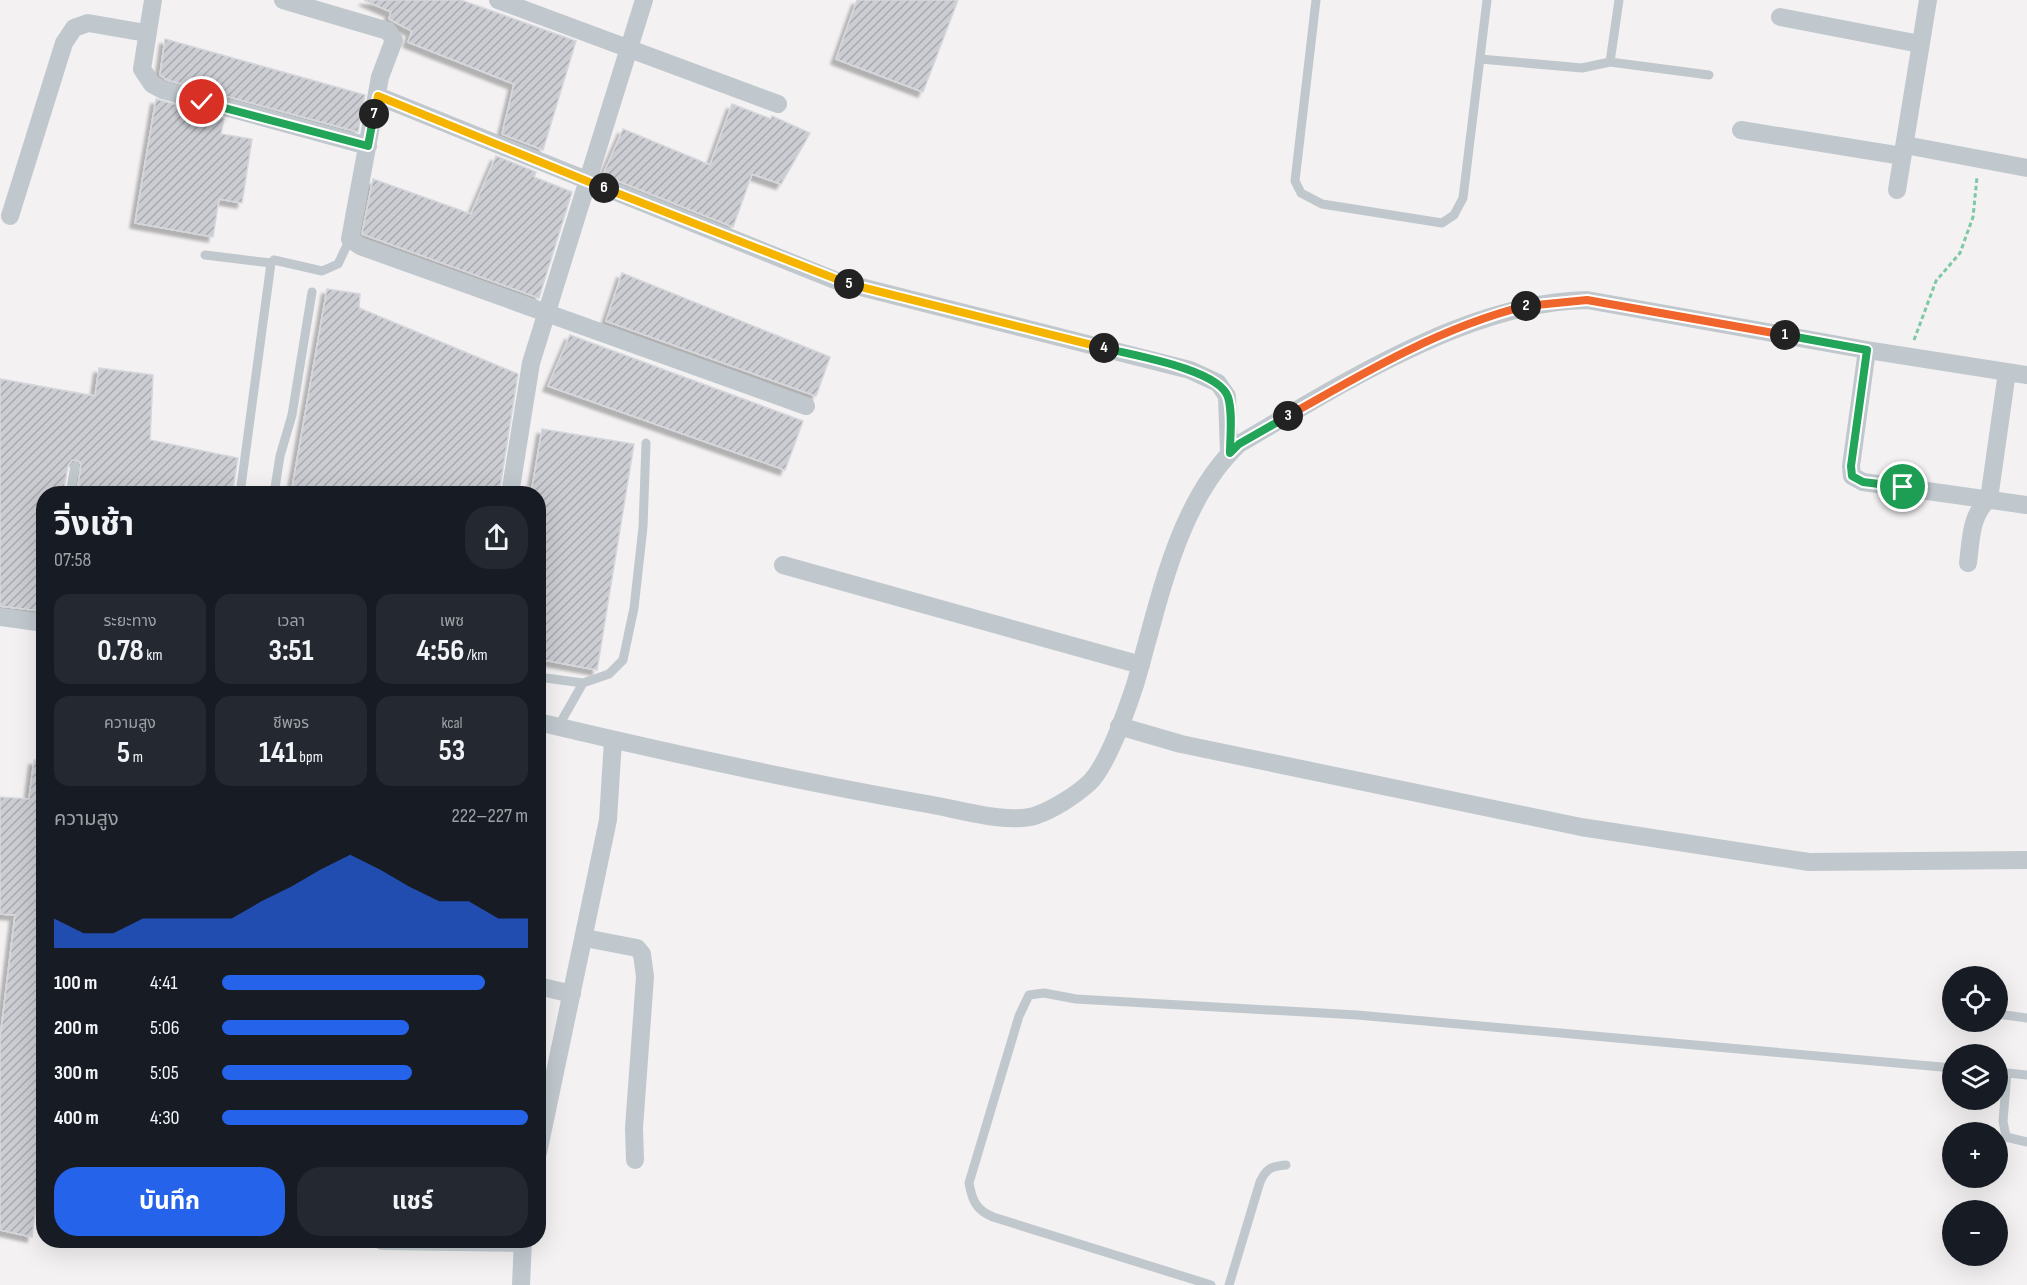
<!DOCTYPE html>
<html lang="th">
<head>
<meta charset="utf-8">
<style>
	body { margin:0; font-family:"Sofia Sans Condensed","Noto Sans Thai",sans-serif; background:#242831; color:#f1f3f6; height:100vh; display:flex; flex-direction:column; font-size:22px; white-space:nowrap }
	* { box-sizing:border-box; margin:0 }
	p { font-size:20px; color:#9ea1a6 }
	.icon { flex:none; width:33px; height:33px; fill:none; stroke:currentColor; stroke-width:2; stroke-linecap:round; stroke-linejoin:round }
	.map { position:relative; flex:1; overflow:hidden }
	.sheet { position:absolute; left:36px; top:486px; width:510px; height:762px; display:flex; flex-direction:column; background:#171b24; border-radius:24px; box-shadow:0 6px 24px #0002 }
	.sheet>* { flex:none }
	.controls { position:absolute; left:1942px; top:966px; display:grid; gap:12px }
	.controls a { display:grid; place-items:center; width:66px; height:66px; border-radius:50%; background:#171b24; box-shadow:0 6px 24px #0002; font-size:30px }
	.pin { position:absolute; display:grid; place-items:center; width:51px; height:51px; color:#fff; margin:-26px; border:3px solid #fff; border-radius:50%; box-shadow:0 2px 6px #0007 }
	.km { position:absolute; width:30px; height:30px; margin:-15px; border-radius:50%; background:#222; color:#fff; font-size:16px; line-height:30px; text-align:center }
	.round { display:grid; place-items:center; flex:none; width:63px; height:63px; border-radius:24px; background:#242831 }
	.headline { display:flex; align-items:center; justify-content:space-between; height:102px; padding:0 18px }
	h1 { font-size:33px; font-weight:700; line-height:45px }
	.stats { display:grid; grid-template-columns:repeat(3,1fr); gap:9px; height:102px; padding:6px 18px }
	.stats div { display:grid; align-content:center; border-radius:15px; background:#242831; text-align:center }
	.stats b { font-size:30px; font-weight:700 }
	.stats small { font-size:16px; font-weight:400 }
	.stats p { font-size:16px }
	.chart { height:168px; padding:12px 18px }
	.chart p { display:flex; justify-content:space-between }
	.chart svg { width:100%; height:108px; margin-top:6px; fill:#2563eb; opacity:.7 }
	.action { display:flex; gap:12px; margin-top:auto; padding:12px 18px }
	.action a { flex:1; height:69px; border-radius:24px; background:#2563eb; color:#fff; font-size:24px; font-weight:700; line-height:69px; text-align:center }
	.action a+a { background:#242831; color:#f1f3f6 }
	ul { padding:0 18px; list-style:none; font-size:20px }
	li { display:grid; grid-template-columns:96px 72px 1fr; align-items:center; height:45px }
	li i { height:15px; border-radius:8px; background:#2563eb }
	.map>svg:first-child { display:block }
</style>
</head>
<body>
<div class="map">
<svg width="2027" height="1285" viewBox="0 0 2027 1285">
	<defs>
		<pattern id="building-hatch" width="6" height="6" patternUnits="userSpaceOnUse" patternTransform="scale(1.5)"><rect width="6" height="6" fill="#cbcdd3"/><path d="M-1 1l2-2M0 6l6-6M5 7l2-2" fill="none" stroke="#a7a9ae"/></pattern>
		<filter id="shadow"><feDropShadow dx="-5" dy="5" stdDeviation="1.5" flood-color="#0004"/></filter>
	</defs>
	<rect width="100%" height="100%" fill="#f3f1f1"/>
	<path fill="url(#building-hatch)" stroke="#d5d7dc" stroke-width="1.5" filter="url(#shadow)" d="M 364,0 L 461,0 L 576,41 L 543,150 L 502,134 L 514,84 L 408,42 L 412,31 L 389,19 L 391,12 Z
		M 857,0 L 958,0 L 923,92 L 836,59 Z
		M 165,39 L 365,95 L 358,132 L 167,80 L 160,75 Z
		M 156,99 L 224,118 L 221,134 L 252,139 L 242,203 L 219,199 L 213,237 L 135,223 Z
		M 732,104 L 771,119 L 772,116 L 810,133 L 781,184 L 752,174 L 733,227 L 603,175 L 623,129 L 710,165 Z
		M 496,156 L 536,172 L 534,177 L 572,192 L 539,298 L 362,234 L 373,179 L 471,214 Z
		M 622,273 L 830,357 L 816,396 L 606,321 Z
		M 327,289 L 360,294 L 359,308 L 518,374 L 499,494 L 291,494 Z
		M 570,335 L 803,421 L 785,470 L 548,386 Z
		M 99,368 L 153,375 L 150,440 L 238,458 L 232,494 L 77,494 L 81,464 L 79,461 L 72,460 L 68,465 L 63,494 L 44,494 L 41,611 L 0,606 L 0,379 L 95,396 Z
		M 542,429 L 634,444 L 597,670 L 538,659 L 538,494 L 531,494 Z
		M 34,760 L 44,760 L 44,1147 L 32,1237 L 0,1230 L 0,1039 L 15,915 L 0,914 L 0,797 L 29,799 Z"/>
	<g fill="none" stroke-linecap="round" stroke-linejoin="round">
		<path stroke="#7dc9a6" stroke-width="3" stroke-dasharray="4.5 3" stroke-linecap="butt" d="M 1914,340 L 1936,281 L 1960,253 L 1973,217 L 1977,177"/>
		<path stroke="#c0c8ce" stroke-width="9" d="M 1316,0 L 1295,181 L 1301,193 L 1322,204 L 1442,223 L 1454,215 L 1463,198 L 1487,0
			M 1480,59 L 1582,68 L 1610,62 L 1709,75
			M 1610,62 L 1619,0
			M 205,255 L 271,263
			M 70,494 L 75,466
			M 240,494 L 271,263 L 274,260 L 322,271 L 338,264 L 350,239
			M 274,494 L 280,456 L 292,415 L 312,292
			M 538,677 L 583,683
			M 558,727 L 583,683 L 609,674 L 623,660 L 634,608 L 643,527 L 646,443
			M 1998,1014 L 2027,1018
			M 1998,1072 L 2027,1075
			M 2007,1073 L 2003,1121 L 2006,1137 L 2027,1142
			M 1211,1285 L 993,1217 C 976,1210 972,1200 969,1183 L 1019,1016 L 1029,995 L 1044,993 L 1076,999 L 1357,1015 L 1953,1068
			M 1229,1285 L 1260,1182 C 1266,1169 1271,1166 1286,1165"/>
		<path stroke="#c0c8ce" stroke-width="18" d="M 153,0 L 142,69 L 152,84 L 163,90 L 368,146
			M 283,0 L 388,31 L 394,40 L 380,77 L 350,239 L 360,246 L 806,406
			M 498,0 L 778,104
			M 1780,17 L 1920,44
			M 378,96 L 837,281 L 1190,370 L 1218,383 L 1227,396 L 1229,453
			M 1741,130 L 1902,156
			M 1905,145 L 2027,168
			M 1897,190 L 1928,0
			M 10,216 L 64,43 L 74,28 L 88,23 L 146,33
			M 1867,350 L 1851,466 L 1852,476 L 1863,482 L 2027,505
			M 510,494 L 531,363 L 644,0
			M 1968,563 C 1971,541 1970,515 1989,499 L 2007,372
			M 783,565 L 1141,665
			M 0,617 L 44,623
			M 538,722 C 669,753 801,782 933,805 C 961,810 1011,825 1037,815 C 1054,809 1076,795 1089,783 C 1107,766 1127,709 1135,685 C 1159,604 1176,503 1239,444 C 1340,385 1468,302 1587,300 L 1867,350 L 2027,375
			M 1119,726 L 1181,744 L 1581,827 L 1809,862 L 2027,860
			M 585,938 L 637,948 L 642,954 L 645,977 L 634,1128 L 635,1160
			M 538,986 L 572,994
			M 538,1153 L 608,820 L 613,740
			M 382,1241 L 522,1243
			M 521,1285 L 523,1240"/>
	</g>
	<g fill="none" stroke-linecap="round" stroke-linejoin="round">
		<defs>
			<path id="split-1" d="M 1785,335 L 1867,350 L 1851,466 L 1852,476 L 1863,482 L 1903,487"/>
			<path id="split-2" d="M 1526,306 L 1587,300 L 1785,335"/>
			<path id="split-3" d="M 1288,416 C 1363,373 1441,327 1526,306"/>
			<path id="split-4" d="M 1104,348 C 1131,355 1219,369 1228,397 C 1233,413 1230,436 1230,453 L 1239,444 L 1288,416"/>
			<path id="split-5" d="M 849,284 L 1104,348"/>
			<path id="split-6" d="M 604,188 L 849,284"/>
			<path id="split-7" d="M 374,114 L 378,96 L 604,188"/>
			<path id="split-8" d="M 202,102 L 368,146 L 374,114"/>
		</defs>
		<use href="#split-1" stroke="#fff" stroke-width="12"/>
		<use href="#split-2" stroke="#fff" stroke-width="12"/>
		<use href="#split-3" stroke="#fff" stroke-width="12"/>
		<use href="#split-4" stroke="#fff" stroke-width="12"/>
		<use href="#split-5" stroke="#fff" stroke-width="12"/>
		<use href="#split-6" stroke="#fff" stroke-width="12"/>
		<use href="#split-7" stroke="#fff" stroke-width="12"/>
		<use href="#split-8" stroke="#fff" stroke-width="12"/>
		<use href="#split-1" stroke="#22a559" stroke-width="8"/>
		<use href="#split-2" stroke="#f0652b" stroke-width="8"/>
		<use href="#split-3" stroke="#f0652b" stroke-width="8"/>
		<use href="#split-4" stroke="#22a559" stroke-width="8"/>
		<use href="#split-5" stroke="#f5b400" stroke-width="8"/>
		<use href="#split-6" stroke="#f5b400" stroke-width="8"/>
		<use href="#split-7" stroke="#f5b400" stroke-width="8"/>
		<use href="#split-8" stroke="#22a559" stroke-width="8"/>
	</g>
</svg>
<div class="controls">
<a><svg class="icon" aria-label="locate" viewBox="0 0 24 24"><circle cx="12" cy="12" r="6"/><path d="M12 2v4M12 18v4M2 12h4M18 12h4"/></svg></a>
<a><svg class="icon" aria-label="layers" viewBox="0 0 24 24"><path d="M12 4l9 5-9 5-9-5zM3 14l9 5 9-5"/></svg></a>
<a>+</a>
<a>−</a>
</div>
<div class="pin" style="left:1903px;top:487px;background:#1e9e55"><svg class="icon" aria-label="arrive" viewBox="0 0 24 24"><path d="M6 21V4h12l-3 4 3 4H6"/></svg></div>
<div class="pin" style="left:202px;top:102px;background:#d93025"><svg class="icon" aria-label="check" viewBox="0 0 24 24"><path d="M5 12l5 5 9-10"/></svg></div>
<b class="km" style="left:1785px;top:335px">1</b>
<b class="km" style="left:1526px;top:306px">2</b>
<b class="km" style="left:1288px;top:416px">3</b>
<b class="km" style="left:1104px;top:348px">4</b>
<b class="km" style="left:849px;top:284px">5</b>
<b class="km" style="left:604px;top:188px">6</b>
<b class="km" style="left:374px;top:114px">7</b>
<section class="sheet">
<div class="headline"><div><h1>วิ่งเช้า</h1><p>07:58</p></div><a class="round"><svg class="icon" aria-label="share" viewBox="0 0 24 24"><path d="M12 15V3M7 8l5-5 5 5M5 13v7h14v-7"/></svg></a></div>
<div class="stats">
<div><p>ระยะทาง</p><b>0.78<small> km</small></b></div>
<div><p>เวลา</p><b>3:51</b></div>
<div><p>เพซ</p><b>4:56<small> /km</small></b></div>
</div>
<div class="stats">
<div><p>ความสูง</p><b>5<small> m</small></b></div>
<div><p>ชีพจร</p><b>141<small> bpm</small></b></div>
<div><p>kcal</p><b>53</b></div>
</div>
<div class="chart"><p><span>ความสูง</span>222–227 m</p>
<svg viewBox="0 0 160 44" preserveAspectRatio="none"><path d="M0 44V32L10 38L20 38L30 32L40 32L50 32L60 32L70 25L80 19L90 12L100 6L110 12L120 19L130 25L140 25L150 32L160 32V44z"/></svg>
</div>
<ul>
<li><b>100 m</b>4:41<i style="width:86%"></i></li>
<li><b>200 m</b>5:06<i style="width:61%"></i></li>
<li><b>300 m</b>5:05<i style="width:62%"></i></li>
<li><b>400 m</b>4:30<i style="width:100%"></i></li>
</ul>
<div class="action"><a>บันทึก</a><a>แชร์</a></div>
</section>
</div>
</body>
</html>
